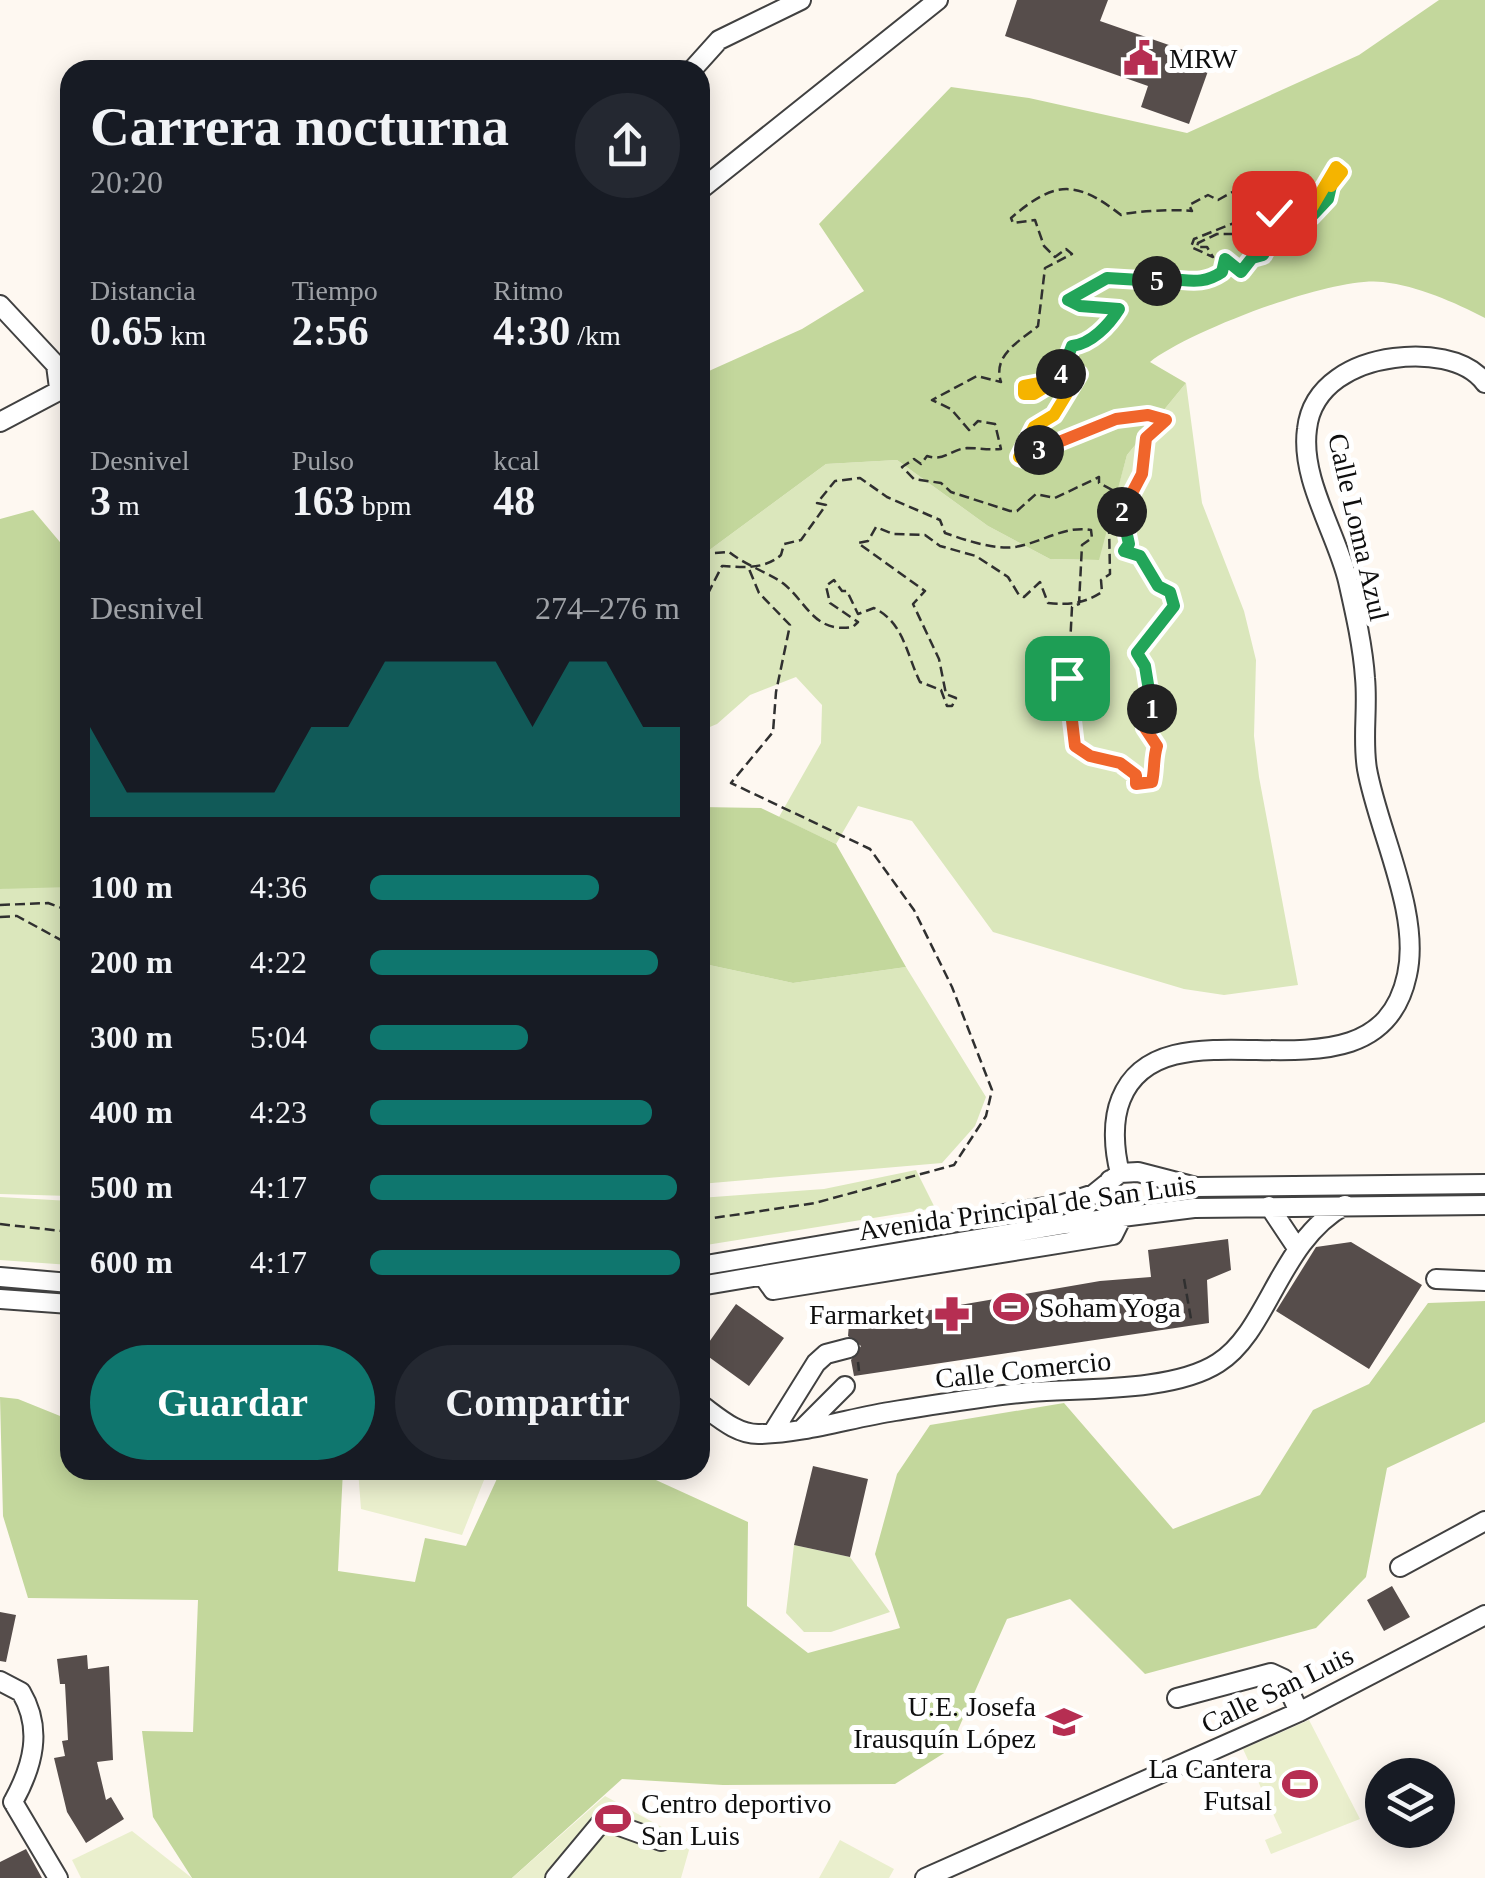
<!DOCTYPE html>
<html lang="es">
<head>
<meta charset="utf-8">
<style>
	body { margin:0; font-family:"Times New Roman",serif; background:#242831; color:#f1f3f6; height:100vh; display:flex; flex-direction:column; font-size:38px; white-space:nowrap }
	* { box-sizing:border-box; margin:0 }
	p { font-size:32px; color:#9ea1a6 }
	.icon { flex:none; width:55px; height:55px; fill:none; stroke:currentColor; stroke-width:2; stroke-linecap:round; stroke-linejoin:round }
	.map { position:relative; flex:1; overflow:hidden }
	.side { position:absolute; left:60px; top:60px; width:650px; height:1420px; display:flex; flex-direction:column; background:#171b24; border-radius:30px; box-shadow:0 5px 25px #0003 }
	.side>* { flex:none }
	.fabs { position:absolute; left:1365px; top:1758px; display:grid; gap:20px }
	.fabs a { display:grid; place-items:center; width:90px; height:90px; border-radius:50%; background:#171b24; box-shadow:0 5px 25px #0003; font-size:50px }
	.pin { position:absolute; display:grid; place-items:center; width:85px; height:85px; color:#fff; margin:-42px; border-radius:20px; box-shadow:0 5px 15px #0006 }
	.km { position:absolute; width:50px; height:50px; margin:-25px; border-radius:50%; background:#222; color:#fff; font-size:28px; line-height:50px; text-align:center }
	.round { display:grid; place-items:center; flex:none; width:105px; height:105px; border-radius:52px; background:#242831 }
	.headline { display:flex; align-items:center; justify-content:space-between; height:170px; padding:0 30px }
	h1 { font-size:55px; font-weight:700; line-height:75px }
	.stats { display:grid; grid-template-columns:repeat(3,1fr); gap:15px; height:170px; padding:10px 30px }
	.stats div { display:grid; align-content:center }
	.stats b { font-size:42px; font-weight:700 }
	.stats small { font-size:28px; font-weight:400 }
	.stats p { font-size:28px }
	.chart { height:280px; padding:20px 30px }
	.chart p { display:flex; justify-content:space-between }
	.chart svg { width:100%; height:180px; margin-top:10px; fill:#0f766e; opacity:.7 }
	.action { display:flex; gap:20px; margin-top:auto; padding:20px 30px }
	.action a { flex:1; height:115px; border-radius:60px; background:#0f766e; color:#fff; font-size:40px; font-weight:700; line-height:115px; text-align:center }
	.action a+a { background:#242831; color:#f1f3f6 }
	ul { padding:0 30px; list-style:none; font-size:32px }
	li { display:grid; grid-template-columns:160px 120px 1fr; align-items:center; height:75px }
	li i { height:25px; border-radius:12px; background:#0f766e }
	.map>svg:first-child { display:block }
</style>
</head>
<body>
<div class="map">
<svg width="1485" height="1878" viewBox="0 0 1485 1878">
	<rect width="100%" height="100%" fill="#fef8f1"/>
	<path fill="#dbe7bc" d="M 1186,383 L 1202,503 L 1244,611 L 1256,660 L 1254,736 L 1259,777 L 1298,985 L 1224,995 L 1184,989 L 993,932 L 912,821 L 858,806 L 836,844 L 779,817 L 821,743 L 822,705 L 796,677 L 750,695 L 717,724 L 700,731 L 700,557 L 826,464 L 897,460 L 988,526 L 1050,559 L 1098,560 L 1127,455 Z
		M 25,886 L 70,887 L 70,1196 L 0,1194 L 0,889 Z
		M 700,963 L 793,983 L 906,967 L 986,1097 L 975,1126 L 942,1163 L 700,1184 Z
		M 916,1170 L 935,1208 L 700,1246 L 700,1198 L 824,1189 Z
		M 0,1197 L 70,1201 L 70,1265 L 0,1260 Z
		M 794,1545 L 850,1557 L 890,1612 L 831,1632 L 804,1632 L 786,1613 Z"/>
	<path fill="#c3d79c" d="M 1439,0 L 1485,0 L 1485,318 C 1454,302 1418,286 1383,282 C 1334,275 1187,332 1150,362 L 1186,383 L 1127,455 L 1099,560 L 1050,559 L 988,526 L 897,460 L 826,464 L 700,557 L 700,375 L 802,329 L 864,291 L 819,224 L 951,87 L 1029,98 L 1187,133 L 1359,55 Z
		M 33,510 L 70,554 L 70,887 L 0,889 L 0,519 Z
		M 700,807 L 761,808 L 836,844 L 906,967 L 793,983 L 700,963 Z
		M 1485,1301 L 1485,1422 L 1387,1468 L 1366,1577 L 1316,1628 L 1145,1674 L 1070,1599 L 1007,1619 L 949,1750 L 895,1784 L 723,1785 L 622,1779 L 512,1878 L 192,1878 L 153,1817 L 142,1731 L 193,1732 L 198,1600 L 28,1598 L 3,1516 L 0,1397 L 18,1399 L 70,1420 L 70,1470 L 343,1470 L 338,1571 L 415,1582 L 425,1538 L 466,1546 L 501,1470 L 634,1470 L 748,1522 L 747,1606 L 808,1653 L 900,1628 L 875,1554 L 897,1474 L 930,1425 L 1064,1403 L 1173,1529 L 1260,1495 L 1313,1410 L 1369,1384 L 1428,1303 Z"/>
	<path fill="#eaefcd" d="M 358,1470 L 488,1470 L 462,1535 L 361,1509 Z
		M 1309,1720 L 1360,1819 L 1271,1854 L 1265,1840 L 1282,1833 L 1243,1749 Z
		M 605,1796 L 691,1843 L 681,1878 L 512,1878 Z
		M 132,1831 L 192,1878 L 81,1878 L 72,1860 Z
		M 840,1840 L 894,1869 L 889,1878 L 819,1878 Z"/>
	<path fill="#564d4b" d="M 1017,0 L 1108,0 L 1100,21 L 1212,60 L 1189,124 L 1141,107 L 1148,86 L 1005,36 Z
		M 1228,1239 L 1231,1270 L 1207,1280 L 1209,1323 L 854,1376 L 851,1360 L 861,1346 L 848,1336 L 849,1324 L 1100,1281 L 1151,1277 L 1148,1250 Z
		M 1351,1242 L 1422,1285 L 1369,1369 L 1276,1311 L 1316,1247 Z
		M 736,1304 L 784,1338 L 749,1386 L 702,1352 Z
		M 813,1466 L 868,1479 L 850,1557 L 794,1545 Z
		M 1392,1586 L 1410,1617 L 1384,1631 L 1367,1600 Z
		M 0,1612 L 16,1615 L 6,1662 L 0,1661 Z
		M 87,1655 L 88,1669 L 109,1666 L 113,1760 L 97,1762 L 106,1800 L 111,1797 L 124,1819 L 86,1843 L 67,1812 L 54,1758 L 65,1756 L 62,1741 L 68,1740 L 65,1684 L 60,1684 L 57,1659 Z
		M 26,1849 L 42,1878 L 0,1878 L 0,1862 Z"/>
	<g fill="none" stroke-linecap="round" stroke-linejoin="round">
		<path stroke="#dad5cf" stroke-width="18" stroke-dasharray="18 9" stroke-linecap="butt" d="M 815,1355 L 833,1373"/>
		<defs>
			<path id="minor" d="M 692,70 L 719,40 L 801,0
				M 700,190 L 938,0
				M 0,305 L 56,365 L 59,388
				M 0,422 L 70,385
				M 1120,1173 C 1114,1150 1112,1121 1121,1099 C 1165,989 1376,1120 1407,975 C 1421,913 1378,831 1367,769 C 1362,738 1368,709 1365,678 C 1363,647 1355,612 1348,581 C 1337,534 1300,479 1307,429 C 1312,384 1355,363 1394,358 C 1423,354 1466,357 1485,383
				M 1269,1206 L 1297,1248
				M 700,1266 L 1063,1204 L 1094,1194 L 1120,1173 L 1138,1172 L 1196,1187 L 1485,1184
				M 763,1276 L 773,1290 L 1113,1235 L 1123,1215 L 1108,1200 L 1110,1180
				M 0,1277 L 70,1283
				M 1436,1279 L 1485,1281
				M 700,1286 L 1066,1224 L 1194,1208 L 1485,1205
				M 0,1299 L 70,1304
				M 700,1404 C 718,1417 737,1435 760,1434 C 805,1433 850,1418 895,1411 C 940,1404 986,1396 1031,1392 C 1083,1388 1173,1392 1218,1363 C 1269,1331 1279,1241 1345,1205
				M 803,1428 L 845,1386
				M 773,1432 L 816,1363 L 826,1354 L 849,1348
				M 1400,1567 L 1485,1521
				M 0,1681 L 21,1692 C 43,1729 33,1766 13,1802
				M 1177,1698 L 1271,1673 L 1284,1679 L 1299,1712
				M 13,1802 L 58,1878
				M 555,1878 L 600,1824 L 611,1823 L 661,1841
				M 925,1878 L 1299,1712 L 1485,1615"/>
		</defs>
		<use href="#minor" stroke="#414141" stroke-width="22"/>
		<path stroke="#303030" stroke-width="2.5" stroke-dasharray="10 5" stroke-linecap="butt" d="M 700,554 L 729,552 C 745,565 773,575 784,584 C 808,604 814,633 853,627 L 858,622 L 830,603 L 826,586 L 834,580 L 842,591 L 847,591 L 858,614 L 874,608 C 904,623 906,653 920,682 L 941,690 L 947,706 L 952,706 L 956,698 L 946,694 L 939,659 L 913,604 L 925,591 L 858,543 L 868,541 L 876,527 L 893,534 L 925,535 L 940,546 L 976,556 L 1008,577 L 1019,595 L 1024,597 L 1040,582 L 1048,603 C 1070,605 1083,604 1102,592 L 1101,580 L 1110,574 L 1109,524 L 1114,491 L 1099,483 L 1099,477 L 1055,498 L 1036,494 L 1017,511 L 1010,511 L 951,492 L 941,483 L 914,479 L 902,467 L 914,459 L 921,464 L 927,456 C 944,462 951,449 967,448 C 979,448 988,450 1001,449 L 995,424 L 978,421 L 969,430 L 951,409 L 932,400 L 977,376 L 1001,382 C 992,355 1020,341 1038,326 L 1045,268 L 1072,254 L 1066,249 L 1055,257 L 1044,246 L 1035,220 L 1013,223 L 1011,218 C 1055,180 1076,180 1121,215 C 1130,211 1181,209 1192,211 L 1189,205 L 1208,195 L 1218,200 L 1254,180 L 1280,176 L 1276,192 L 1265,206 L 1255,204 L 1239,221 L 1194,239 L 1191,247 L 1213,257 L 1207,247 L 1197,247 L 1198,243 L 1217,234 L 1235,234 L 1254,218 L 1294,204 L 1296,209 L 1303,204 L 1309,211 L 1332,171 L 1336,167 L 1342,172 L 1318,211 L 1312,216 L 1294,216 L 1275,243 L 1270,241 L 1263,255 L 1252,258 L 1241,272 L 1225,259 L 1222,272 L 1189,284 L 1172,279 L 1132,283 L 1107,278 L 1068,300 L 1080,306 L 1119,309 L 1098,333 L 1072,346 L 1060,375 L 1024,386 L 1025,394 L 1034,394 L 1070,372 L 1079,374 L 1073,390 L 1054,415 L 1033,427 L 1019,457 L 1024,462 L 1046,445 L 1116,419 L 1148,415 L 1166,420 L 1146,438 L 1142,474 L 1122,508 L 1129,544 L 1124,551 L 1140,556 L 1158,586 L 1170,592 L 1174,606 L 1137,653 C 1149,672 1154,707 1145,728 L 1157,746 L 1148,785 L 1136,784 L 1136,775 L 1120,763 L 1090,756 L 1075,746 L 1067,678 L 1062,670 L 1070,646 L 1072,607 L 1079,604 L 1082,545 L 1092,538 L 1091,530 C 1065,525 1041,543 1015,547 C 994,550 965,540 945,533 L 940,520 L 887,497 L 860,478 L 835,481 L 817,503 L 826,505 L 801,540 L 784,544 L 781,555 C 764,570 743,567 722,566 L 700,609
			M 0,905 L 48,903 L 70,911
			M 0,917 L 17,916 L 70,945
			M 700,1220 L 815,1203 L 954,1165 L 986,1116 L 992,1090 L 952,987 L 914,910 L 870,849 L 731,783 L 773,732 L 776,692 L 790,625 L 759,593 L 749,569
			M 0,1224 L 70,1232
			M 1184,1279 L 1191,1319
			M 858,1362 L 859,1371"/>
		<use href="#minor" stroke="#fff" stroke-width="18"/>
	</g>
	<g fill="none" stroke-linecap="round" stroke-linejoin="round">
		<defs>
			<path id="split-1" d="M 1067,678 L 1075,746 L 1090,756 L 1120,763 L 1136,775 L 1136,784 L 1152,782 C 1155,769 1153,759 1157,746 L 1145,728 L 1152,709"/>
			<path id="split-2" d="M 1122,512 L 1129,544 L 1124,551 L 1140,556 L 1158,586 L 1170,592 L 1174,606 L 1137,653 L 1145,666 L 1152,709"/>
			<path id="split-3" d="M 1039,450 L 1116,419 L 1148,415 L 1166,420 L 1146,438 L 1142,474 L 1122,512"/>
			<path id="split-4" d="M 1039,450 L 1030,461 L 1019,457 L 1034,427 L 1054,415 L 1079,374 L 1070,372 L 1034,394 L 1024,394 L 1024,386 L 1050,381 L 1061,374"/>
			<path id="split-5" d="M 1061,374 L 1072,346 C 1091,344 1109,325 1119,309 L 1080,306 L 1068,300 L 1107,278 L 1157,281"/>
			<path id="split-6" d="M 1157,281 C 1179,275 1197,289 1222,272 L 1225,259 L 1241,272 L 1252,258 L 1263,255 L 1270,242 L 1275,242 L 1294,216 L 1312,216 L 1328,199 L 1331,186"/>
			<path id="split-7" d="M 1274,213 L 1303,204 L 1310,211 L 1336,167 L 1342,172 L 1331,186"/>
		</defs>
		<use href="#split-1" stroke="#fff" stroke-width="20"/>
		<use href="#split-2" stroke="#fff" stroke-width="20"/>
		<use href="#split-3" stroke="#fff" stroke-width="20"/>
		<use href="#split-4" stroke="#fff" stroke-width="20"/>
		<use href="#split-5" stroke="#fff" stroke-width="20"/>
		<use href="#split-6" stroke="#fff" stroke-width="20"/>
		<use href="#split-7" stroke="#fff" stroke-width="20"/>
		<use href="#split-1" stroke="#f0652b" stroke-width="12"/>
		<use href="#split-2" stroke="#22a559" stroke-width="12"/>
		<use href="#split-3" stroke="#f0652b" stroke-width="12"/>
		<use href="#split-4" stroke="#f5b400" stroke-width="12"/>
		<use href="#split-5" stroke="#22a559" stroke-width="12"/>
		<use href="#split-6" stroke="#22a559" stroke-width="12"/>
		<use href="#split-7" stroke="#f5b400" stroke-width="12"/>
	</g>
	<defs>
		<symbol id="civic-bare" viewBox="-9 -9 18 18"><path d="M-.6-6.5H3V-4.5H.6V-3L4-1V1h2V6H-6V1h2V-1L-.6-3ZM-1.2 2.5V6h2.4V2.5Z" fill="#b62e52" stroke="#fff" stroke-width="2.5" paint-order="stroke"/></symbol>
		<symbol id="stadium-bare" viewBox="-9 -9 18 18"><path d="M0-5a6.5 5 0 1 0 0 10a6.5 5 0 1 0 0-10ZM-3.5-1.8h7v3.6h-7Z" fill="#b62e52" stroke="#fff" stroke-width="2.5" paint-order="stroke"/></symbol>
		<symbol id="pharmacy-bare" viewBox="-9 -9 18 18"><path d="M-2-6h4v4h4v4h-4v4h-4v-4h-4v-4h4Z" fill="#b62e52" stroke="#fff" stroke-width="2.5" paint-order="stroke"/></symbol>
		<symbol id="school-bare" viewBox="-9 -9 18 18"><path d="M0-5L7-2L0 1L-7-2ZM-4 1L0 2.5L4 1V4Q0 6-4 4Z" fill="#b62e52" stroke="#fff" stroke-width="2.5" paint-order="stroke"/></symbol>
	</defs>
	<g fill-rule="evenodd">
		<use href="#civic-bare" x="1116" y="33" width="50" height="50"/>
		<use href="#stadium-bare" x="986" y="1282" width="50" height="50"/>
		<use href="#pharmacy-bare" x="927" y="1289" width="50" height="50"/>
		<use href="#school-bare" x="1039" y="1697" width="50" height="50"/>
		<use href="#stadium-bare" x="1275" y="1759" width="50" height="50"/>
		<use href="#stadium-bare" x="588" y="1794" width="50" height="50"/>
	</g>
	<g text-anchor="middle" stroke-width="10" stroke-linejoin="round" paint-order="stroke">
		<g font-size="28" fill="#0e0e0e" stroke="#fff" text-anchor="start">
			<text x="1169" y="68">MRW</text>
			<text x="1039" y="1317">Soham Yoga</text>
			<text x="924" y="1324" text-anchor="end">Farmarket</text>
			<text x="1036" y="1716" text-anchor="end">U.E. Josefa<tspan x="1036" dy="32">Irausquín López</tspan></text>
			<text x="1272" y="1778" text-anchor="end">La Cantera<tspan x="1272" dy="32">Futsal</tspan></text>
			<text x="641" y="1813">Centro deportivo<tspan x="641" dy="32">San Luis</tspan></text>
		</g>
		<g font-size="28" fill="#0e0e0e" stroke="#fff">
			<text transform="translate(1359 527) rotate(77)" y="10">Calle Loma Azul</text>
			<text transform="translate(1027 1207) rotate(-8)" y="10">Avenida Principal de San Luis</text>
			<text transform="translate(1023 1369) rotate(-6)" y="10">Calle Comercio</text>
			<text transform="translate(1277 1689) rotate(-26)" y="10">Calle San Luis</text>
		</g>
	</g>
</svg>
<div class="fabs">
<a><svg class="icon" aria-label="layers" viewBox="0 0 24 24"><path d="M12 4l9 5-9 5-9-5zM3 14l9 5 9-5"/></svg></a>
</div>
<div class="pin" style="left:1067px;top:678px;background:#1e9e55"><svg class="icon" aria-label="arrive" viewBox="0 0 24 24"><path d="M6 21V4h12l-3 4 3 4H6"/></svg></div>
<div class="pin" style="left:1274px;top:213px;background:#d93025"><svg class="icon" aria-label="check" viewBox="0 0 24 24"><path d="M5 12l5 5 9-10"/></svg></div>
<b class="km" style="left:1152px;top:709px">1</b>
<b class="km" style="left:1122px;top:512px">2</b>
<b class="km" style="left:1039px;top:450px">3</b>
<b class="km" style="left:1061px;top:374px">4</b>
<b class="km" style="left:1157px;top:281px">5</b>
<section class="side">
<div class="headline"><div><h1>Carrera nocturna</h1><p>20:20</p></div><a class="round"><svg class="icon" aria-label="share" viewBox="0 0 24 24"><path d="M12 15V3M7 8l5-5 5 5M5 13v7h14v-7"/></svg></a></div>
<div class="stats">
<div><p>Distancia</p><b>0.65<small> km</small></b></div>
<div><p>Tiempo</p><b>2:56</b></div>
<div><p>Ritmo</p><b>4:30<small> /km</small></b></div>
</div>
<div class="stats">
<div><p>Desnivel</p><b>3<small> m</small></b></div>
<div><p>Pulso</p><b>163<small> bpm</small></b></div>
<div><p>kcal</p><b>48</b></div>
</div>
<div class="chart"><p><span>Desnivel</span>274–276 m</p>
<svg viewBox="0 0 160 44" preserveAspectRatio="none"><path d="M0 44V22L10 38L20 38L30 38L40 38L50 38L60 22L70 22L80 6L90 6L100 6L110 6L120 22L130 6L140 6L150 22L160 22V44z"/></svg>
</div>
<ul>
<li><b>100 m</b>4:36<i style="width:74%"></i></li>
<li><b>200 m</b>4:22<i style="width:93%"></i></li>
<li><b>300 m</b>5:04<i style="width:51%"></i></li>
<li><b>400 m</b>4:23<i style="width:91%"></i></li>
<li><b>500 m</b>4:17<i style="width:99%"></i></li>
<li><b>600 m</b>4:17<i style="width:100%"></i></li>
</ul>
<div class="action"><a>Guardar</a><a>Compartir</a></div>
</section>
</div>
</body>
</html>
